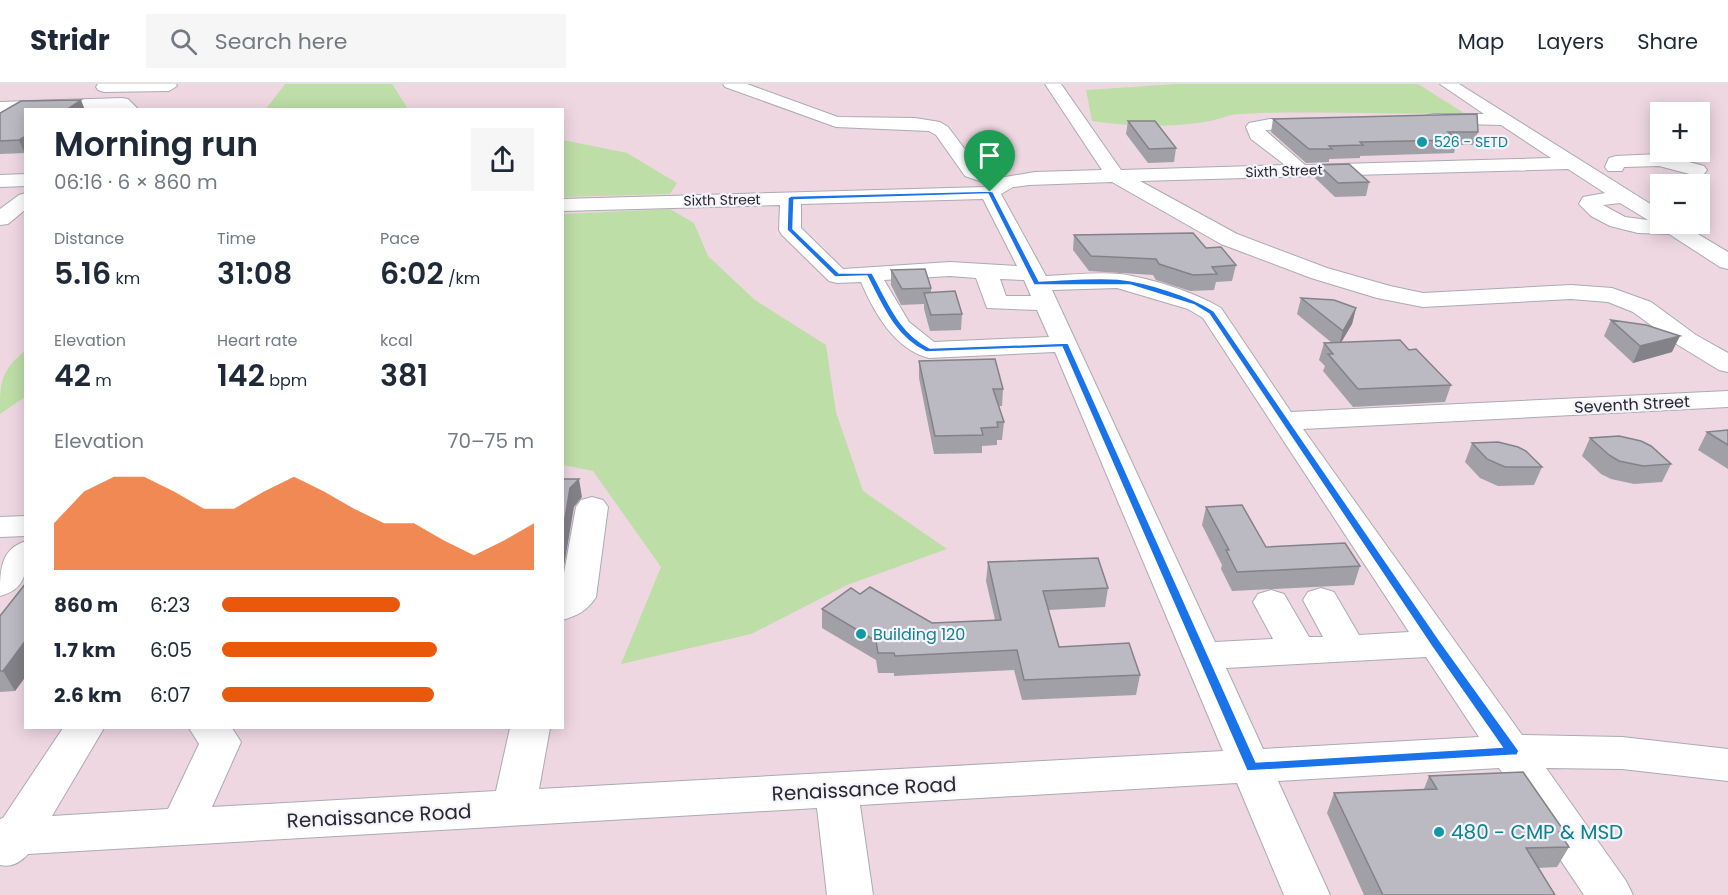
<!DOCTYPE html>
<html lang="en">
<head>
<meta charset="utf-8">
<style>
	body { margin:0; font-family:Poppins,sans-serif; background:#f6f6f7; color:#1f2937; height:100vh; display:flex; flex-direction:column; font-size:22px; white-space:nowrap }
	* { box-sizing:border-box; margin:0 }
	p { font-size:20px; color:#747a83 }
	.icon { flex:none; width:33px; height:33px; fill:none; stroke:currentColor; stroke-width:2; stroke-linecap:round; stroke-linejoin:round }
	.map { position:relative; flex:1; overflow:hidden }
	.drawer { position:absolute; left:24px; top:24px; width:540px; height:621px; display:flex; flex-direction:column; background:#fff; border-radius:0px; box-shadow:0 3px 15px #0003 }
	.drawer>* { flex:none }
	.controls { position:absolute; left:1650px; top:18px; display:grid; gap:12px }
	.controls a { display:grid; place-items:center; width:60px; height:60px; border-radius:0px; background:#fff; box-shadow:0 3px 15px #0003; font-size:30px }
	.pin { position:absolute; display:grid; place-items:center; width:51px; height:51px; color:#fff; margin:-62px -26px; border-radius:50% 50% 50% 0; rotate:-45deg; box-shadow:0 0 6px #0007 }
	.pin .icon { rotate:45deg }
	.round { display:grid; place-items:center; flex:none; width:63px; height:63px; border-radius:0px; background:#f6f6f7 }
	.head { display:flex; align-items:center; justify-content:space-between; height:102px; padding:0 30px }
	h1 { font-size:33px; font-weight:600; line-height:45px }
	.stats { display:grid; grid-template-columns:repeat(3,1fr); gap:9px; height:102px; padding:6px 30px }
	.stats div { display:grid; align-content:center }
	.stats b { font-size:30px; font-weight:600 }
	.stats small { font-size:16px; font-weight:400 }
	.stats p { font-size:16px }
	.chart { height:168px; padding:12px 30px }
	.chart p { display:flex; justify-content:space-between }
	.chart svg { width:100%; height:108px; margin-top:6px; fill:#ea580c; opacity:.7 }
	ul { padding:0 30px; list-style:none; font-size:20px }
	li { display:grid; grid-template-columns:96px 72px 1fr; align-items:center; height:45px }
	li i { height:15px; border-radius:8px; background:#ea580c }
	header { display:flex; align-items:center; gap:36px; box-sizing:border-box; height:84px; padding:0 30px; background:#fff; border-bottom:2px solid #e0e1e3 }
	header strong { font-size:28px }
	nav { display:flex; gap:33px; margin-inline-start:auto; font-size:21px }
	.search { width:420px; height:54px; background:#f6f6f7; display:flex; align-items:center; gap:15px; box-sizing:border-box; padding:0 21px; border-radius:0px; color:#747a83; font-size:22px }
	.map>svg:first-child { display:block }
</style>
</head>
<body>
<header>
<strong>Stridr</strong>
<div class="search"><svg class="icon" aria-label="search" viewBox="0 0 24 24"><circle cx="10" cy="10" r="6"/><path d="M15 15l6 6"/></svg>Search here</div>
<nav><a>Map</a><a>Layers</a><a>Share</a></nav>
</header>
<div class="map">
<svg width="1728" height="811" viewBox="0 0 1728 811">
	<rect width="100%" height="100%" fill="#e7e7ef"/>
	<path fill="#eed7e1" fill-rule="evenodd" d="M 0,0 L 1728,0 L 1728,811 L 0,811 ZM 26,26 L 562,26 L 562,644 L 26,644 ZM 1660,28 L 1700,28 L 1700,68 L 1660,68 ZM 1660,100 L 1700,100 L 1700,140 L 1660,140 Z"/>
	<path fill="#bddea7" d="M 285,0 L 392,0 L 408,25 L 266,25 Z
		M 1177,0 L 1418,0 L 1464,29 C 1389,31 1315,26 1241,30 C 1230,30 1220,35 1210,37 C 1170,44 1131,43 1092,37 L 1086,6 Z
		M 563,56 L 627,69 L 677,99 L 670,110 L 563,113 Z
		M 670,125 L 694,139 L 708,172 L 755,216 L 826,261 L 836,328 L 863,407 L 947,465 L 847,501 L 751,550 L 621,580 L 661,483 L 593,387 L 563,381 L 563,130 Z
		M 25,267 L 25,313 L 0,330 C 0,299 0,287 25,267 Z"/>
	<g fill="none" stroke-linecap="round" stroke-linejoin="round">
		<defs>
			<path id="minor" d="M 98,0 L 176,0 L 177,2 L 169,7 L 104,8 L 98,6 L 96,3 Z
				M 723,0 L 747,0 L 838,33 L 915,34 L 940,38 L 948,43 L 979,84 L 1005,93 L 1035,88 L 1102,86 L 1045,0 L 1061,0 L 1121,86 L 1285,81 L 1251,55 L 1246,43 L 1249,39 L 1270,35 L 1321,35 L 1324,39 L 1321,43 L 1315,44 L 1265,46 L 1305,81 L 1551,74 L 1501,41 L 1428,39 L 1425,35 L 1428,31 L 1434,30 L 1484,30 L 1440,0 L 1459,0 L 1660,126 L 1660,140 L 1681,140 L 1728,168 L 1728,185 L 1720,183 L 1669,150 L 1638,149 L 1610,142 L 1591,132 L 1579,120 L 1583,113 L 1605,109 L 1568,85 L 1140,97 L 1237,150 L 1327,184 L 1390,202 L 1423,209 L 1571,201 L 1612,204 L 1651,218 L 1696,251 L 1728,269 L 1728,288 L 1719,286 L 1678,261 L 1633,228 L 1608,218 L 1571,215 L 1423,223 L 1377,214 L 1311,194 L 1221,160 L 1112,98 L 1029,101 L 1013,103 L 1001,110 L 1046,192 C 1070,191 1096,188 1120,190 C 1150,194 1194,208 1221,224 L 1291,328 L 1728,307 L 1728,323 L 1303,345 L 1522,651 L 1622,653 L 1728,665 L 1728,697 L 1622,685 L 1546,684 L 1626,797 L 1633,811 L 1584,811 L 1499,684 L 1278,697 L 1330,811 L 1284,811 L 1237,699 L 860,721 L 873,811 L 827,811 L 817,724 L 28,770 C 21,778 11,784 0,781 L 0,735 L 3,734 L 63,644 L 104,644 L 52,732 L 168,725 L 199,660 L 189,644 L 232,644 L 241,658 L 212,723 L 496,707 L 510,644 L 550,644 L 539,705 L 1223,667 L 1055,268 L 929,274 C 894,265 874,228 861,198 L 837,199 L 829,197 L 782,151 L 779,146 L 780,121 L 562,127 L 562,115 L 985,103 L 988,100 L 965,92 L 936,51 L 929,47 L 836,43 L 725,3 ZM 983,115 L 1017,182 L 950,178 L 843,185 L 801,144 L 801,120 ZM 1620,119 L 1648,136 L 1625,133 L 1603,121 ZM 950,192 L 976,194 L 987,224 L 1037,226 L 1049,253 L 934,258 L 909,238 L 884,196 ZM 1000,195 L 1024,196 L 1031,212 L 1006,212 ZM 1117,204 L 1188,225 L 1203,234 L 1409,548 L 1359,551 L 1334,508 L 1321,504 L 1308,508 L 1303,516 L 1323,553 L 1309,553 L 1284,510 L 1271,506 L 1258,510 L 1253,518 L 1273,555 L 1215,558 L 1052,206 ZM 1426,573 L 1479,653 L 1263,665 L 1226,584 Z
				M 122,14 L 128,15 L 139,26 L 26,26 L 26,27 L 0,28 L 0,18 Z
				M 1659,70 L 1704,82 L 1707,86 L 1704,90 L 1697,92 L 1659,82 L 1624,83 L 1622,87 L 1608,87 L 1605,83 L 1609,74 L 1616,72 Z
				M 26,90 L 26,102 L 0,103 L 0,91 Z
				M 26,109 L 26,125 L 8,140 L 0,141 L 0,125 L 19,111 Z
				M 592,413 L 603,416 L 608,423 L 596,513 C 588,526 577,532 562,536 L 562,500 L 576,423 L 581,416 Z
				M 26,432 L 26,452 L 0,453 L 0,433 Z
				M 26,457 C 26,483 30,504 0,512 C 0,487 0,465 26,457 Z"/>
		</defs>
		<use href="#minor" stroke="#abaab2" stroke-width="2"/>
		<use href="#minor" fill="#fff" fill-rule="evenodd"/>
	</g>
	<path fill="#a1a0a7" d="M 26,26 L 26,69 L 0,70 L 0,29 Z
		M 1273,35 L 1478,48 L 1473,61 L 1456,61 L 1454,69 L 1360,72 L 1360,74 L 1329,75 L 1329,78 L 1306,79 L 1271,48 Z
		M 1128,37 L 1176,64 L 1174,78 L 1148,79 L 1126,50 Z
		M 1319,81 L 1369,98 L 1366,112 L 1335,113 L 1315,94 Z
		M 1074,151 L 1206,164 L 1236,181 L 1232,197 L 1216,198 L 1214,206 L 1190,207 L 1156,196 L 1153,191 L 1089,187 L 1073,166 Z
		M 891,186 L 931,204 L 931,209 L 962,230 L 961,246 L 930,247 L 924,225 L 924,220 L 901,221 L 891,201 Z
		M 1301,214 L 1356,224 L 1352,240 L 1341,258 L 1409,266 L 1451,301 L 1445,318 L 1353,323 L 1323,287 L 1325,282 L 1319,276 L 1324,259 L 1332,259 L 1297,230 Z
		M 1611,236 L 1672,268 L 1633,279 L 1604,252 Z
		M 919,277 L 1003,305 L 1002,322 L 999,322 L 1004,338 L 1002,356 L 997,356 L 997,361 L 982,362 L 982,369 L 934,370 L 919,294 Z
		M 1728,346 L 1728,385 L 1698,366 L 1707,348 Z
		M 1590,354 L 1671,380 L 1662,398 L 1634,400 L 1611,395 L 1601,390 L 1582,372 Z
		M 1472,359 L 1542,383 L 1534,401 L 1498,402 L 1480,394 L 1465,378 Z
		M 1206,423 L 1266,463 L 1360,482 L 1354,501 L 1232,507 L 1221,485 L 1222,481 L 1202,441 Z
		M 988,478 L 1108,504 L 1105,523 L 1048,526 L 1059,563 L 1140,591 L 1136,611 L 1022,616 L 1014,586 L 894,592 L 894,589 L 878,589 L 876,576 L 822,544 L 822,525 L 860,510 L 932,539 L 995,536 L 986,497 Z
		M 26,499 L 26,592 L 15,607 L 0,608 L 0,532 Z
		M 1429,692 L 1564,747 L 1562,751 L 1569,763 L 1557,783 L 1538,784 L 1555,811 L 1364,811 L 1327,729 L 1334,709 L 1424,705 Z"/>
	<path fill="#838288" d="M 81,16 L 85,26 L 66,26 Z
		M 26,52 L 26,69 L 25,70 L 19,56 Z
		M 1356,224 L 1352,240 L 1338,264 L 1343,247 Z
		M 1680,252 L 1672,268 L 1633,279 L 1640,262 Z
		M 579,395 L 582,413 L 574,423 L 562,494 L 562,452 L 570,404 Z
		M 26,556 L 26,592 L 15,607 L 3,587 Z"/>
	<path fill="#bbbac2" stroke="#838288" stroke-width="1.5" d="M 81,16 L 66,26 L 26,26 L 26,52 L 19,56 L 0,57 L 0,29 L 21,17 Z
		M 1477,30 L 1478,48 L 1448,48 L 1458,56 L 1360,58 L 1363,61 L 1329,62 L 1332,65 L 1309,65 L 1273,35 Z
		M 1128,37 L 1155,37 L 1176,64 L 1149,65 Z
		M 1349,80 L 1369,98 L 1338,99 L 1319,81 Z
		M 1193,149 L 1206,164 L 1221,163 L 1236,181 L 1212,183 L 1217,190 L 1193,191 L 1159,180 L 1156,175 L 1091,172 L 1074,151 Z
		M 925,185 L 931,204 L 902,205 L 891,186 Z
		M 955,207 L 962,230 L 931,231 L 924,209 Z
		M 1301,214 L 1334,216 L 1356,224 L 1343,247 Z
		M 1611,236 L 1646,241 L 1680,252 L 1640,262 Z
		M 1400,256 L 1409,266 L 1416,265 L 1451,301 L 1358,305 L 1328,270 L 1333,270 L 1324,259 Z
		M 995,275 L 1003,305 L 993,305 L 1004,338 L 997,338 L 998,343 L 981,344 L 983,351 L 935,352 L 919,277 Z
		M 1728,346 L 1728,361 L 1707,348 Z
		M 1619,352 L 1641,357 L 1651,362 L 1671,380 L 1643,382 L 1619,377 L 1609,371 L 1590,354 Z
		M 1498,358 L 1518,363 L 1526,367 L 1542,383 L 1505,383 L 1487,375 L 1472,359 Z
		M 562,395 L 579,395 L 570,404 L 562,452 Z
		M 1242,421 L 1266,463 L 1345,459 L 1360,482 L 1237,488 L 1226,466 L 1229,466 L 1206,423 Z
		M 1098,474 L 1108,504 L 1043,507 L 1059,563 L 1129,559 L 1140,591 L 1024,596 L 1017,566 L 895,572 L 894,569 L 878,569 L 876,557 L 822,525 L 851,504 L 860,510 L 870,503 L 932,539 L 1001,536 L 988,478 Z
		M 26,499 L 26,556 L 3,587 L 0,587 L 0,532 Z
		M 1523,688 L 1564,747 L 1559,748 L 1569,763 L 1526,764 L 1555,811 L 1383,811 L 1334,709 L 1437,705 L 1429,692 Z"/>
	<path fill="#1a73e8" stroke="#fff" stroke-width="1.5" fill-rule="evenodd" d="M 990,107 L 993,108 L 1039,197 C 1065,196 1093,193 1118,195 C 1147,198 1191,212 1214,227 L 1440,557 L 1517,664 L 1519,667 L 1517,671 L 1247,687 L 1062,263 L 926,268 C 895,253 882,222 867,192 L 835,193 L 787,146 L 788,114 L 791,112 ZM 988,110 L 1034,201 L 1130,201 L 1194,221 L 1209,230 L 1432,563 L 1502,663 L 1256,678 L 1068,259 L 930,264 C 899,249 888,217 872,189 L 839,189 L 793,145 L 794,116 Z"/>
	<g fill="#0f9aa8" stroke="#f5f4fd" stroke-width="2">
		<circle cx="1422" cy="58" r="6"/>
		<circle cx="861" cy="550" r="6"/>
		<circle cx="1439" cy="748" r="6"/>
	</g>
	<g text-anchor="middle" stroke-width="4.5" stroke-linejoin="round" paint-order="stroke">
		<g font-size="14" fill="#0d838f" stroke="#f5f4fd" text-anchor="start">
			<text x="1434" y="63">526 - SETD</text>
		</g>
		<g font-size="14" fill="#29292c" stroke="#f5f4fd">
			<text transform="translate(1284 87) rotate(-2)" y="5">Sixth Street</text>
			<text transform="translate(722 116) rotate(-1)" y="5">Sixth Street</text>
		</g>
		<g font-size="16" fill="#29292c" stroke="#f5f4fd">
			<text transform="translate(1632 320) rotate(-3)" y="6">Seventh Street</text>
		</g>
		<g font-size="16" fill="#0d838f" stroke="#f5f4fd" text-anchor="start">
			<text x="873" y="556">Building 120</text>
		</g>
		<g font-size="20" fill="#29292c" stroke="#f5f4fd">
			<text transform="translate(864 705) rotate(-3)" y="7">Renaissance Road</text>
			<text transform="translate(379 732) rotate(-3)" y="7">Renaissance Road</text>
		</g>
		<g font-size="20" fill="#0d838f" stroke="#f5f4fd" text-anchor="start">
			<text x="1451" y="755">480 - CMP &amp; MSD</text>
		</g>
	</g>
</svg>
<div class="controls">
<a>+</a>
<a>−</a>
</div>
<div class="pin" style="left:990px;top:108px;background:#1e9e55"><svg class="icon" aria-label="arrive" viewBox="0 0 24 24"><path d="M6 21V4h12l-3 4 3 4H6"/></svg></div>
<section class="drawer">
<div class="head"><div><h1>Morning run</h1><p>06:16 · 6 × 860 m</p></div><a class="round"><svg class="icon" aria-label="share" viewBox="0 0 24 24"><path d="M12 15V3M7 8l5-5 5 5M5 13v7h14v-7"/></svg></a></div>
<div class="stats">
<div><p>Distance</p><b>5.16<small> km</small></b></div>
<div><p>Time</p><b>31:08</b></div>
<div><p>Pace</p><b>6:02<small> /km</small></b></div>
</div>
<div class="stats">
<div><p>Elevation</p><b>42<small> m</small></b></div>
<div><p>Heart rate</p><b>142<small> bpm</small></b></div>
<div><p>kcal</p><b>381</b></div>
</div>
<div class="chart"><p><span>Elevation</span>70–75 m</p>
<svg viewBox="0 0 160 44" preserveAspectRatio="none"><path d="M0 44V25L10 12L20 6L30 6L40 12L50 19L60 19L70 12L80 6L90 12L100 19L110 25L120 25L130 32L140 38L150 32L160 25V44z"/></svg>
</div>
<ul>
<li><b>860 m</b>6:23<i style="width:57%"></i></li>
<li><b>1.7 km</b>6:05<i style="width:69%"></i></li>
<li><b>2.6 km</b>6:07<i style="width:68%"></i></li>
</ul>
</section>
</div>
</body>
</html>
